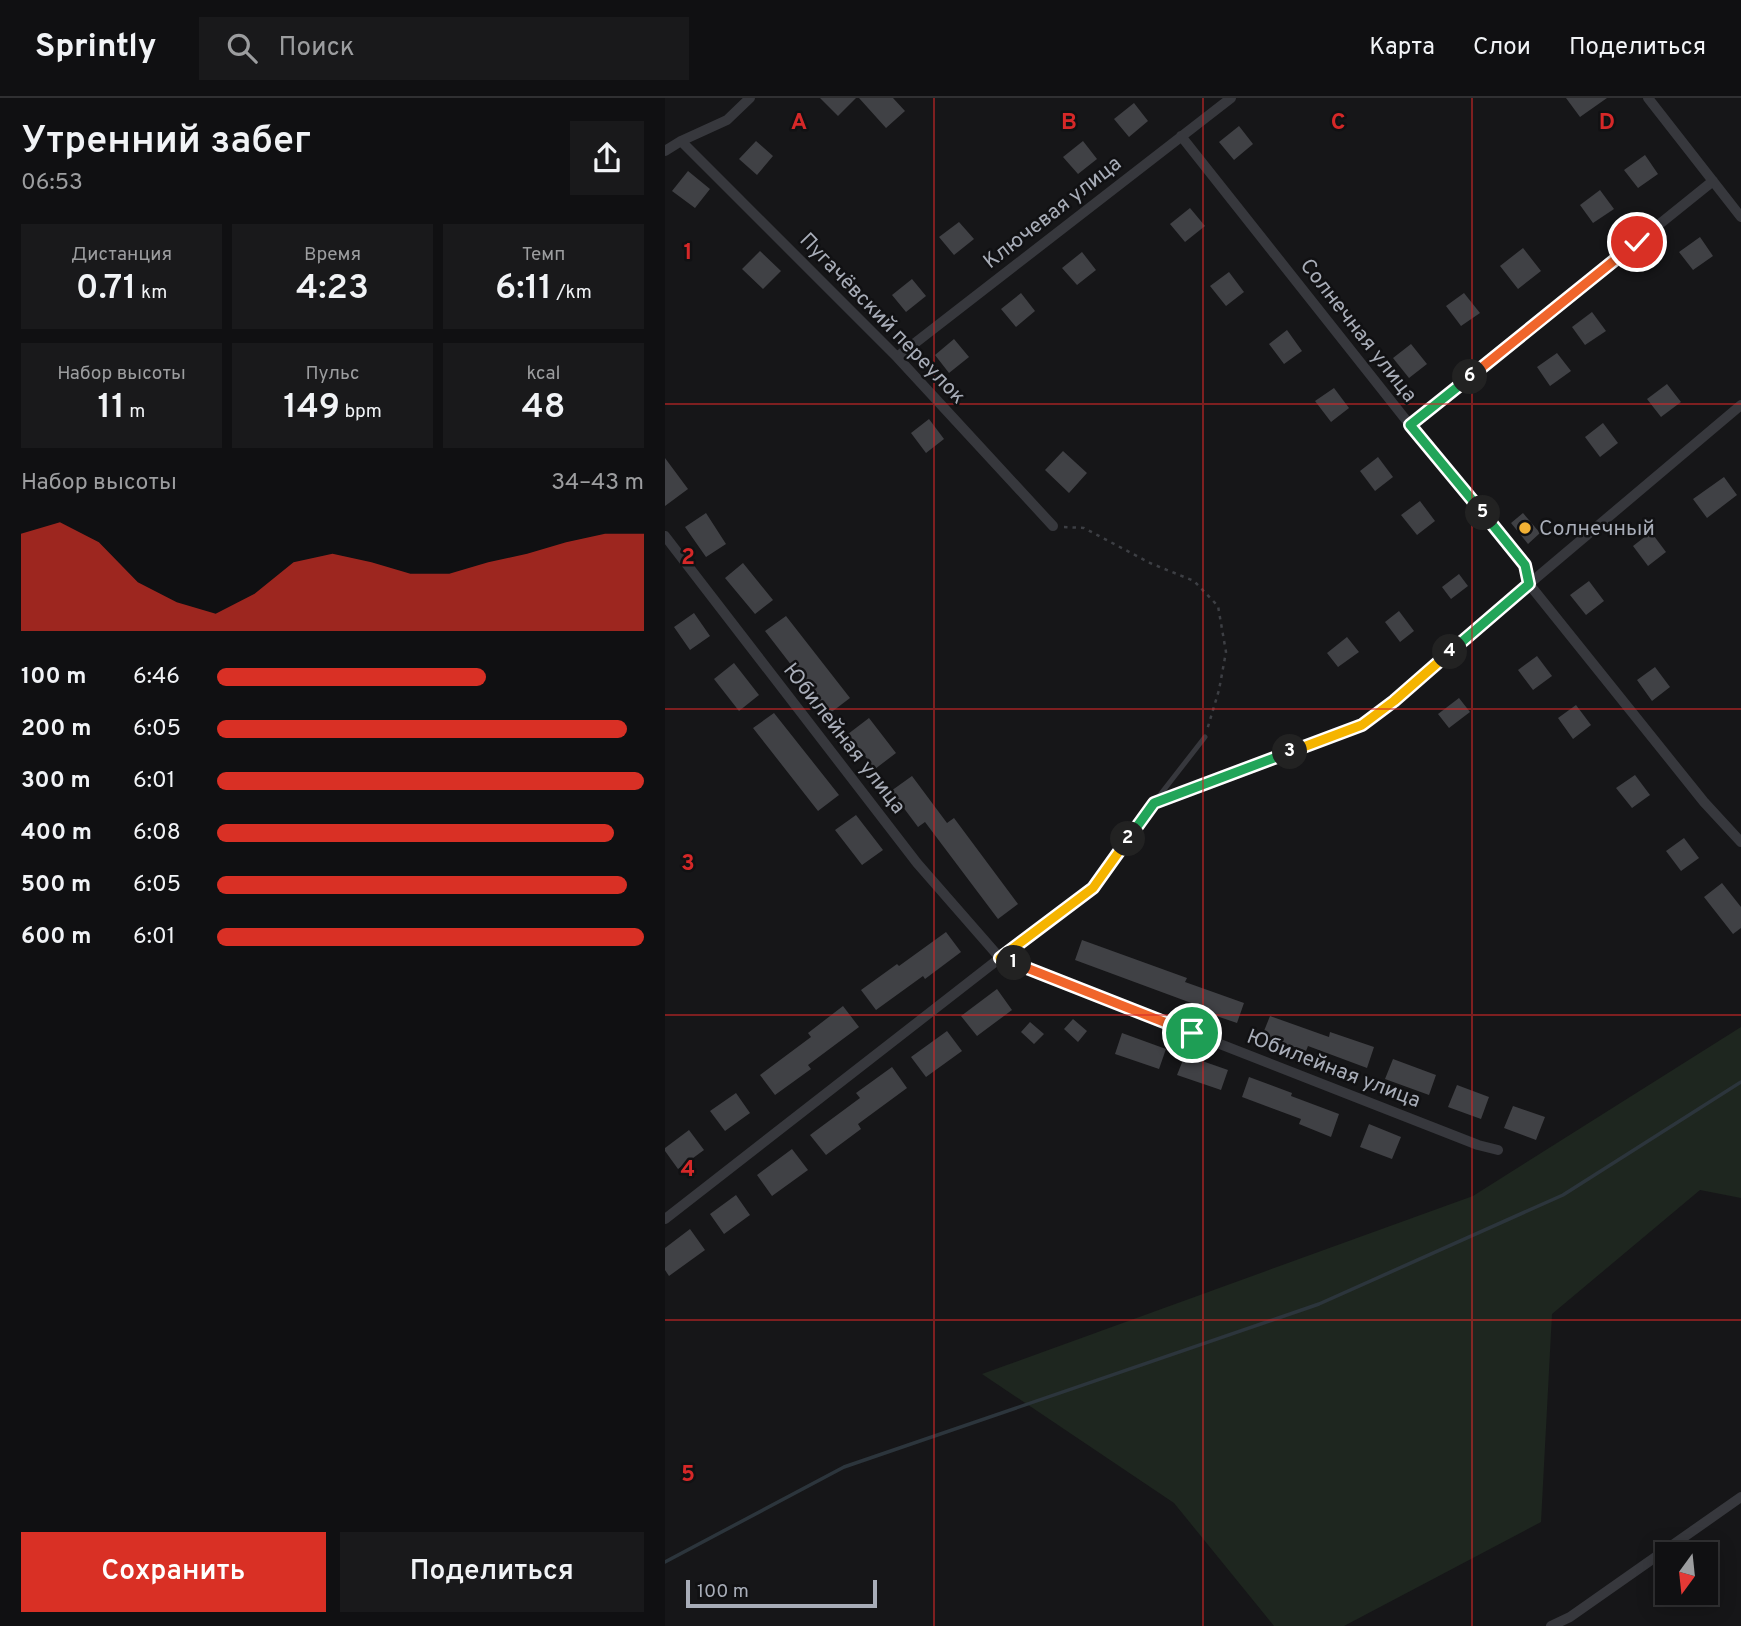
<!DOCTYPE html>
<html lang="ru">
<head>
<meta charset="utf-8">
<style>
	body { margin:0; font-family:Overpass,sans-serif; background:#19191b; color:#f1f3f6; height:100vh; display:flex; flex-direction:column; font-size:26px; white-space:nowrap }
	* { box-sizing:border-box; margin:0 }
	p { font-size:23px; color:#9c9d9f }
	.icon { flex:none; width:38px; height:38px; fill:none; stroke:currentColor; stroke-width:2; stroke-linecap:round; stroke-linejoin:round }
	.map { position:relative; flex:1; overflow:hidden }
	.details { display:flex; flex-direction:column; background:#101012; width:665px }
	.details>* { flex:none }
	.needle { width:46px; rotate:195deg }
	.buttons { position:absolute; left:990px; top:1444px; display:grid; gap:14px }
	.buttons a { display:grid; place-items:center; width:63px; height:63px; border-radius:0px; background:#101012; box-shadow:0 4px 18px #0003,0 0 0 2px #303032; font-size:35px }
	.scale { position:absolute; left:21px; bottom:18px; width:191px; box-sizing:border-box; padding-left:7px; border:4px solid #a8adb8; border-top:0; font-size:19px; line-height:24px; white-space:nowrap; color:#a8adb8; -webkit-text-stroke:5px #111113; paint-order:stroke }
	.pin { position:absolute; display:grid; place-items:center; width:60px; height:60px; color:#fff; margin:-30px; border:4px solid #fff; border-radius:50%; box-shadow:0 2px 7px #0007 }
	.km { position:absolute; width:35px; height:35px; margin:-18px; border-radius:50%; background:#222; color:#fff; font-size:19px; line-height:35px; text-align:center }
	.round { display:grid; place-items:center; flex:none; width:74px; height:74px; border-radius:0px; background:#19191b }
	.head { display:flex; align-items:center; justify-content:space-between; height:119px; padding:0 21px }
	h1 { font-size:38px; font-weight:600; line-height:52px }
	.stats { display:grid; grid-template-columns:repeat(3,1fr); gap:10px; height:119px; padding:7px 21px }
	.stats div { display:grid; align-content:center; border-radius:0px; background:#19191b; text-align:center }
	.stats b { font-size:35px; font-weight:600 }
	.stats small { font-size:19px; font-weight:400 }
	.stats p { font-size:19px }
	.chart { height:196px; padding:14px 21px }
	.chart p { display:flex; justify-content:space-between }
	.chart svg { width:100%; height:126px; margin-top:7px; fill:#d93025; opacity:.7 }
	.primary-button { display:flex; gap:14px; margin-top:auto; padding:14px 21px }
	.primary-button a { flex:1; height:80px; border-radius:0px; background:#d93025; color:#fff; font-size:28px; font-weight:600; line-height:80px; text-align:center }
	.primary-button a+a { background:#19191b; color:#f1f3f6 }
	ul { padding:0 21px; list-style:none; font-size:23px }
	li { display:grid; grid-template-columns:112px 84px 1fr; align-items:center; height:52px }
	li i { height:18px; border-radius:9px; background:#d93025 }
	header { display:flex; align-items:center; gap:42px; box-sizing:border-box; height:98px; padding:0 35px; background:#101012; border-bottom:2px solid #303032 }
	header strong { font-size:33px }
	nav { display:flex; gap:38px; margin-inline-start:auto; font-size:24px }
	.search { width:490px; height:63px; background:#19191b; display:flex; align-items:center; gap:18px; box-sizing:border-box; padding:0 24px; border-radius:0px; color:#9c9d9f; font-size:26px }
	main { display:flex; flex:1; min-height:0 }
	.map>svg:first-child { display:block }
</style>
</head>
<body>
<header>
<strong>Sprintly</strong>
<div class="search"><svg class="icon" aria-label="search" viewBox="0 0 24 24"><circle cx="10" cy="10" r="6"/><path d="M15 15l6 6"/></svg>Поиск</div>
<nav><a>Карта</a><a>Слои</a><a>Поделиться</a></nav>
</header>
<main>
<section class="details">
<div class="head"><div><h1>Утренний забег</h1><p>06:53</p></div><a class="round"><svg class="icon" aria-label="share" viewBox="0 0 24 24"><path d="M12 15V3M7 8l5-5 5 5M5 13v7h14v-7"/></svg></a></div>
<div class="stats">
<div><p>Дистанция</p><b>0.71<small> km</small></b></div>
<div><p>Время</p><b>4:23</b></div>
<div><p>Темп</p><b>6:11<small> /km</small></b></div>
</div>
<div class="stats">
<div><p>Набор высоты</p><b>11<small> m</small></b></div>
<div><p>Пульс</p><b>149<small> bpm</small></b></div>
<div><p>kcal</p><b>48</b></div>
</div>
<div class="chart"><p><span>Набор высоты</span>34–43 m</p>
<svg viewBox="0 0 160 44" preserveAspectRatio="none"><path d="M0 44V10L10 6L20 13L30 27L40 34L50 38L60 31L70 20L80 17L90 20L100 24L110 24L120 20L130 17L140 13L150 10L160 10V44z"/></svg>
</div>
<ul>
<li><b>100 m</b>6:46<i style="width:63%"></i></li>
<li><b>200 m</b>6:05<i style="width:96%"></i></li>
<li><b>300 m</b>6:01<i style="width:100%"></i></li>
<li><b>400 m</b>6:08<i style="width:93%"></i></li>
<li><b>500 m</b>6:05<i style="width:96%"></i></li>
<li><b>600 m</b>6:01<i style="width:100%"></i></li>
</ul>
<div class="primary-button"><a>Сохранить</a><a>Поделиться</a></div>
</section>
<div class="map">
<svg width="1076" height="1528" viewBox="0 0 1076 1528">
	<rect width="100%" height="100%" fill="#161618"/>
	<path fill="#1e261f" d="M 1076,929 L 1076,1100 L 1035,1092 L 887,1216 L 876,1424 L 679,1528 L 609,1528 L 509,1405 L 317,1276 L 808,1098 Z"/>
	<g fill="none" stroke-linecap="round" stroke-linejoin="round">
		<path stroke="#2c353c" stroke-width="3.5" d="M 0,1464 L 179,1369 L 654,1206 L 898,1097 L 1076,984"/>
	</g>
	<path fill="#404145" d="M 155,0 L 191,0 L 173,18 Z
		M 194,0 L 228,0 L 240,13 L 221,30 Z
		M 901,0 L 942,0 L 915,19 Z
		M 469,5 L 483,23 L 464,39 L 449,21 Z
		M 574,28 L 588,46 L 569,62 L 554,44 Z
		M 91,43 L 108,58 L 92,77 L 74,61 Z
		M 418,43 L 432,61 L 413,76 L 398,59 Z
		M 980,57 L 993,76 L 973,90 L 959,72 Z
		M 23,73 L 45,91 L 30,110 L 7,93 Z
		M 935,92 L 949,111 L 928,125 L 915,107 Z
		M 525,110 L 540,128 L 520,144 L 505,126 Z
		M 294,124 L 309,141 L 289,157 L 274,139 Z
		M 1035,139 L 1048,158 L 1028,172 L 1014,154 Z
		M 858,150 L 876,173 L 853,191 L 835,168 Z
		M 95,153 L 116,173 L 98,191 L 77,171 Z
		M 417,154 L 431,172 L 412,187 L 397,170 Z
		M 564,174 L 579,194 L 561,208 L 545,188 Z
		M 247,181 L 261,198 L 241,214 L 227,197 Z
		M 356,195 L 370,213 L 351,229 L 336,211 Z
		M 799,195 L 815,215 L 796,228 L 781,208 Z
		M 927,214 L 941,233 L 920,247 L 907,229 Z
		M 622,232 L 637,253 L 619,266 L 604,246 Z
		M 289,241 L 304,259 L 284,275 L 270,257 Z
		M 746,246 L 762,266 L 744,280 L 728,260 Z
		M 892,255 L 906,273 L 885,288 L 872,269 Z
		M 1002,286 L 1016,304 L 996,319 L 982,301 Z
		M 669,290 L 684,310 L 666,324 L 650,303 Z
		M 264,321 L 279,341 L 261,355 L 246,335 Z
		M 938,325 L 953,345 L 935,359 L 920,339 Z
		M 398,353 L 422,375 L 404,395 L 380,372 Z
		M 713,359 L 728,379 L 710,393 L 695,373 Z
		M 0,360 L 23,391 L 0,408 Z
		M 1059,379 L 1072,397 L 1042,420 L 1028,401 Z
		M 755,403 L 770,423 L 752,437 L 736,417 Z
		M 41,415 L 61,446 L 41,459 L 20,429 Z
		M 858,415 L 875,435 L 863,446 L 846,425 Z
		M 986,434 L 1001,454 L 983,468 L 968,448 Z
		M 78,465 L 108,502 L 90,516 L 60,480 Z
		M 794,476 L 803,488 L 786,501 L 777,489 Z
		M 924,483 L 939,503 L 921,517 L 905,497 Z
		M 734,513 L 749,533 L 735,544 L 720,524 Z
		M 29,515 L 45,538 L 25,552 L 9,529 Z
		M 121,518 L 185,600 L 164,616 L 100,533 Z
		M 682,539 L 694,554 L 673,569 L 662,555 Z
		M 872,558 L 887,578 L 868,592 L 853,572 Z
		M 69,565 L 94,597 L 74,613 L 49,581 Z
		M 990,569 L 1005,589 L 987,603 L 972,582 Z
		M 794,600 L 805,614 L 784,630 L 773,616 Z
		M 911,607 L 926,627 L 908,641 L 893,620 Z
		M 109,615 L 174,697 L 153,713 L 88,630 Z
		M 204,620 L 231,655 L 210,671 L 183,636 Z
		M 970,677 L 985,697 L 967,710 L 951,690 Z
		M 247,678 L 282,725 L 289,720 L 353,806 L 333,821 L 260,724 L 253,729 L 226,693 Z
		M 191,717 L 218,752 L 197,767 L 170,732 Z
		M 1019,740 L 1034,760 L 1016,773 L 1001,753 Z
		M 1057,785 L 1076,809 L 1076,830 L 1068,836 L 1039,799 Z
		M 281,834 L 296,854 L 260,881 L 258,878 L 211,912 L 196,892 L 232,866 L 234,868 Z
		M 417,842 L 522,880 L 520,884 L 579,905 L 572,925 L 528,910 L 529,906 L 410,862 Z
		M 332,891 L 347,912 L 312,938 L 296,918 Z
		M 178,908 L 194,929 L 143,967 L 146,971 L 110,997 L 95,977 L 146,939 L 143,935 Z
		M 605,918 L 664,939 L 665,934 L 709,949 L 702,970 L 643,948 L 641,953 L 597,938 Z
		M 408,921 L 422,933 L 413,944 L 399,931 Z
		M 365,924 L 379,936 L 369,946 L 356,934 Z
		M 282,933 L 297,953 L 261,979 L 246,959 Z
		M 457,935 L 501,951 L 494,971 L 450,956 Z
		M 520,957 L 563,972 L 556,992 L 512,977 Z
		M 728,961 L 771,977 L 764,997 L 720,981 Z
		M 227,969 L 242,990 L 193,1026 L 196,1031 L 161,1057 L 145,1037 L 195,1000 L 191,995 Z
		M 584,979 L 627,995 L 626,998 L 674,1016 L 666,1039 L 634,1026 L 636,1021 L 577,999 Z
		M 792,987 L 824,999 L 816,1021 L 783,1009 Z
		M 71,995 L 85,1015 L 60,1033 L 45,1013 Z
		M 848,1008 L 880,1019 L 871,1042 L 839,1030 Z
		M 704,1026 L 736,1039 L 727,1061 L 695,1049 Z
		M 24,1032 L 39,1052 L 13,1071 L 0,1053 L 0,1050 Z
		M 127,1051 L 143,1072 L 107,1098 L 92,1077 Z
		M 71,1097 L 85,1117 L 59,1136 L 45,1116 Z
		M 25,1131 L 40,1152 L 4,1178 L 0,1172 L 0,1150 Z"/>
	<g fill="none" stroke-linecap="round" stroke-linejoin="round">
		<path stroke="#3d3f44" stroke-width="2.5" stroke-dasharray="3.5 5" stroke-linecap="butt" d="M 399,429 L 419,430 L 485,465 L 529,483 L 553,508 L 561,554 L 554,592 L 542,632"/>
		<path stroke="#37383d" stroke-width="5" d="M 491,702 L 540,639"/>
		<path stroke="#37383d" stroke-width="10" d="M 983,0 L 1076,119
			M 516,38 L 745,327 L 860,467 L 864,486 L 1039,704 L 1076,744
			M 16,43 L 232,259 L 388,428
			M 0,53 L 16,43 L 62,22 L 85,0
			M 232,259 L 566,0
			M 745,327 L 1048,83
			M 0,438 L 252,765 L 335,860 L 813,1047 L 833,1052
			M 0,1121 L 335,860 L 428,790 L 489,705 L 697,627 L 729,603 L 864,486 L 1076,307
			M 886,1528 L 905,1519 L 1076,1399"/>
	</g>
	<g fill="none" stroke-linecap="round" stroke-linejoin="round">
		<defs>
			<path id="split-1" d="M 349,865 L 527,935"/>
			<path id="split-2" d="M 349,865 L 335,860 L 428,790 L 463,741"/>
			<path id="split-3" d="M 463,741 L 489,705 L 625,654"/>
			<path id="split-4" d="M 625,654 L 697,627 L 729,603 L 785,554"/>
			<path id="split-5" d="M 785,554 L 864,486 L 860,467 L 818,415"/>
			<path id="split-6" d="M 805,279 L 745,327 L 818,415"/>
			<path id="split-7" d="M 805,279 L 972,144"/>
		</defs>
		<use href="#split-1" stroke="#fff" stroke-width="14"/>
		<use href="#split-2" stroke="#fff" stroke-width="14"/>
		<use href="#split-3" stroke="#fff" stroke-width="14"/>
		<use href="#split-4" stroke="#fff" stroke-width="14"/>
		<use href="#split-5" stroke="#fff" stroke-width="14"/>
		<use href="#split-6" stroke="#fff" stroke-width="14"/>
		<use href="#split-7" stroke="#fff" stroke-width="14"/>
		<use href="#split-1" stroke="#f0652b" stroke-width="9"/>
		<use href="#split-2" stroke="#f5b400" stroke-width="9"/>
		<use href="#split-3" stroke="#22a559" stroke-width="9"/>
		<use href="#split-4" stroke="#f5b400" stroke-width="9"/>
		<use href="#split-5" stroke="#22a559" stroke-width="9"/>
		<use href="#split-6" stroke="#22a559" stroke-width="9"/>
		<use href="#split-7" stroke="#f0652b" stroke-width="9"/>
	</g>
	<path fill="none" stroke="#d62828" stroke-width="2" stroke-opacity="0.55" d="M 269,0 L 269,1528M 538,0 L 538,1528M 807,0 L 807,1528M 0,306 L 1076,306M 0,611 L 1076,611M 0,917 L 1076,917M 0,1222 L 1076,1222"/>
	<circle fill="#f2b134" stroke="#111113" stroke-width="2.5" cx="860" cy="430" r="7"/>
	<g text-anchor="middle" stroke-width="5" stroke-linejoin="round" paint-order="stroke">
		<g font-size="21" fill="#a8adb8" stroke="#111113">
			<text transform="translate(387 114) rotate(-38)" y="7">Ключевая улица</text>
			<text transform="translate(218 220) rotate(46)" y="7">Пугачёвский переулок</text>
			<text transform="translate(694 232) rotate(52)" y="7">Солнечная улица</text>
			<text transform="translate(180 640) rotate(52)" y="7">Юбилейная улица</text>
			<text transform="translate(669 970) rotate(21)" y="7">Юбилейная улица</text>
		</g>
		<g font-size="21" fill="#a8adb8" stroke="#111113" text-anchor="start">
			<text x="874" y="437">Солнечный</text>
		</g>
	</g>
	<g font-size="23" text-anchor="middle" font-weight="bold" fill="#d62828" stroke="#111113" stroke-width="5" stroke-linejoin="round" paint-order="stroke">
		<text x="134" y="31">A</text>
		<text x="404" y="31">B</text>
		<text x="673" y="31">C</text>
		<text x="942" y="31">D</text>
		<text x="23" y="161">1</text>
		<text x="23" y="466">2</text>
		<text x="23" y="772">3</text>
		<text x="23" y="1078">4</text>
		<text x="23" y="1383">5</text>
	</g>
</svg>
<div class="buttons">
<a><svg class="needle" viewBox="-14 -14 28 28"><path d="M0-13l5 13h-10z" fill="#e53935"/><path d="M0 13l5-13h-10z" fill="#9c9d9f"/></svg></a>
</div>
<div class="scale">100 m</div>
<div class="pin" style="left:527px;top:935px;background:#1e9e55"><svg class="icon" aria-label="arrive" viewBox="0 0 24 24"><path d="M6 21V4h12l-3 4 3 4H6"/></svg></div>
<div class="pin" style="left:972px;top:144px;background:#d93025"><svg class="icon" aria-label="check" viewBox="0 0 24 24"><path d="M5 12l5 5 9-10"/></svg></div>
<b class="km" style="left:349px;top:865px">1</b>
<b class="km" style="left:463px;top:741px">2</b>
<b class="km" style="left:625px;top:654px">3</b>
<b class="km" style="left:785px;top:554px">4</b>
<b class="km" style="left:818px;top:415px">5</b>
<b class="km" style="left:805px;top:279px">6</b>
</div>
</main>
</body>
</html>
